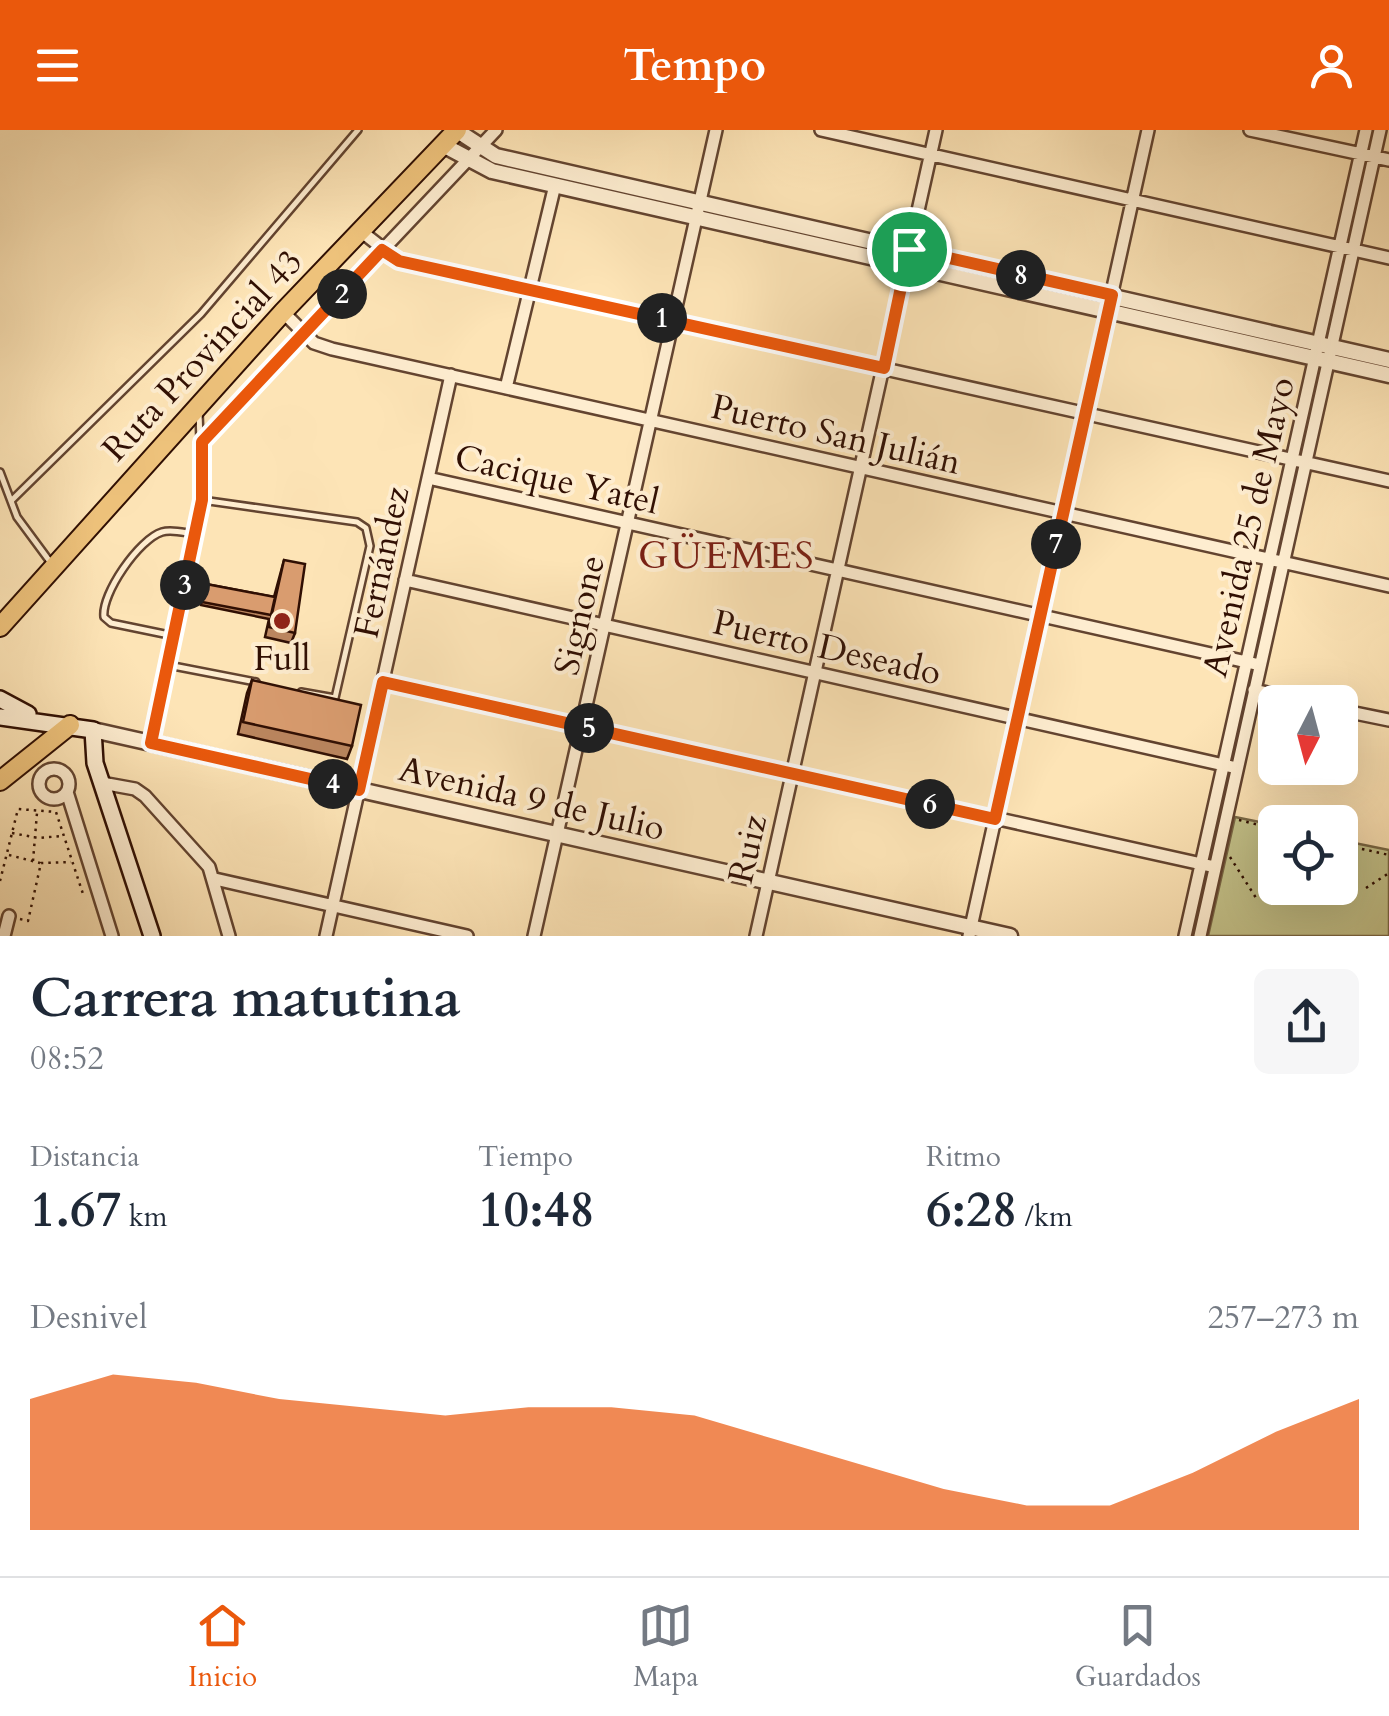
<!DOCTYPE html>
<html lang="es">
<head>
<meta charset="utf-8">
<style>
	body { margin:0; font-family:Cardo,serif; background:#f6f6f7; color:#1f2937; height:100vh; display:flex; flex-direction:column; font-size:38px; white-space:nowrap }
	* { box-sizing:border-box; margin:0 }
	p { font-size:32px; color:#747a83 }
	.icon { flex:none; width:55px; height:55px; fill:none; stroke:currentColor; stroke-width:2; stroke-linecap:round; stroke-linejoin:round }
	.map { position:relative; height:806px; overflow:hidden }
	.side { display:flex; flex-direction:column; background:#fff; flex:1 }
	.side>* { flex:none }
	.needle { width:65px; rotate:186deg }
	.fabs { position:absolute; left:1258px; top:555px; display:grid; gap:20px }
	.fabs a { display:grid; place-items:center; width:100px; height:100px; border-radius:15px; background:#fff; box-shadow:0 10px 40px #0002; font-size:50px }
	.pin { position:absolute; display:grid; place-items:center; width:85px; height:85px; color:#fff; margin:-42px; border:5px solid #fff; border-radius:50%; box-shadow:0 2px 10px #0007 }
	.km { position:absolute; width:50px; height:50px; margin:-25px; border-radius:50%; background:#222; color:#fff; font-size:28px; line-height:50px; text-align:center }
	.round { display:grid; place-items:center; flex:none; width:105px; height:105px; border-radius:15px; background:#f6f6f7 }
	.summary { display:flex; align-items:center; justify-content:space-between; height:170px; padding:0 30px }
	h1 { font-size:55px; font-weight:800; line-height:75px }
	.figures { display:grid; grid-template-columns:repeat(3,1fr); gap:15px; height:170px; padding:10px 30px }
	.figures div { display:grid; align-content:center }
	.figures b { font-size:50px; font-weight:800 }
	.figures small { font-size:28px; font-weight:400 }
	.figures p { font-size:28px }
	.chart { height:280px; padding:20px 30px }
	.chart p { display:flex; justify-content:space-between }
	.chart svg { width:100%; height:180px; margin-top:10px; fill:#ea580c; opacity:.7 }
	header { display:flex; justify-content:space-between; align-items:center; height:130px; padding:0 30px; background:#ea580c; color:#fff; font-size:45px; font-weight:800 }
	.tabs { display:flex; justify-content:space-around; align-items:center; height:140px; border-top:2px solid #e0e1e3; background:#fff; font-size:28px; color:#747a83 }
	.tabs a { display:grid; justify-items:center; gap:5px }
	.tabs .on { color:#ea580c }
	.map>svg:first-child { display:block }
</style>
</head>
<body>
<header><svg class="icon" aria-label="menu" viewBox="0 0 24 24"><path d="M4 6h16M4 12h16M4 18h16"/></svg>Tempo<svg class="icon" aria-label="person" viewBox="0 0 24 24"><circle cx="12" cy="8" r="4"/><path d="M4 21q1-7 8-7t8 7"/></svg></header>
<div class="map">
<svg width="1389" height="806" viewBox="0 0 1389 806">
	<rect width="100%" height="100%" fill="#fde4b6"/>
	<filter id="stains"><feTurbulence type="fractalNoise" baseFrequency=".002" numOctaves="4"/><feColorMatrix values="0 0 0 0 .2 0 0 0 0 .09 0 0 0 0 .02 0 0 0 .5 -.17"/></filter>
	<radialGradient id="worn" r=".72"><stop offset=".6" stop-color="#630" stop-opacity="0"/><stop offset="1" stop-color="#630" stop-opacity=".3"/></radialGradient>
	<path fill="#c4c38b" stroke="#7a6947" stroke-width="2.5" d="M 1235,687 L 1275,695 L 1275,758 L 1340,758 L 1340,710 L 1389,720 L 1389,806 L 1208,806 Z"/>
	<g fill="none" stroke-linecap="round" stroke-linejoin="round">
		<defs>
			<path id="service" d="M 0,342 L 17,387 L 51,433
				M 202,370 L 357,392 L 366,398 L 370,416 L 335,568 L 301,562
				M 11,371 L 201,184 L 358,0
				M 174,506 L 111,493 L 104,487 C 101,464 139,409 162,402 C 172,399 185,403 195,404
				M 168,535 L 256,552
				M 152,610 L 202,370 L 199,282"/>
			<path id="minor" d="M 821,0 L 1389,128
				M 1250,0 L 1389,30
				M 362,102 L 399,131 L 1389,351
				M 283,182 L 314,213 L 332,219 L 1389,456
				M 506,258 L 555,55
				M 202,311 L 496,0
				M 428,348 L 1260,535
				M 405,450 L 1237,638
				M 383,552 L 1215,737
				M 1254,560 L 1307,572
				M 1340,580 L 1389,590
				M39 654a15 15 0 1 1 30 0a15 15 0 1 1-30 0Z
				M 102,653 L 135,659 L 145,666 L 209,737 L 229,806
				M 67,662 L 112,806
				M 215,749 L 467,806
				M 4,806 L 9,786
				M 326,806 L 451,245
				M 534,806 L 716,0
				M 756,806 L 936,0
				M 969,806 L 1148,0
				M 1185,806 L 1366,0
				M 1200,806 L 1380,0"/>
			<path id="tertiary" d="M 456,0 L 496,26 L 1389,230
				M 443,15 L 492,41 L 1389,245
				M 93,600 L 1010,806"/>
			<path id="secondary" d="M 0,569 L 28,584
				M 0,587 L 93,600 L 95,633 L 152,806"/>
			<path id="primary" d="M 0,497 L 283,182 L 457,0
				M 0,651 L 70,595"/>
		</defs>
		<use href="#service" stroke="#634430" stroke-width="10"/>
		<use href="#minor" stroke="#634430" stroke-width="16"/>
		<use href="#tertiary" stroke="#634430" stroke-width="19"/>
		<use href="#secondary" stroke="#300f03" stroke-width="20"/>
		<use href="#primary" stroke="#300f03" stroke-width="22"/>
		<path stroke="#300f03" stroke-width="2.5" stroke-dasharray="2.5 5" stroke-linecap="butt" d="M 1239,690 L 1275,699
			M 12,703 L 38,708 L 62,706
			M 1340,714 L 1389,725
			M 9,725 L 40,733
			M 1230,727 L 1258,771
			M 33,731 L 37,683
			M 1340,737 L 1345,716
			M 0,751 L 18,679 L 56,682 L 84,767
			M 1366,758 L 1389,743
			M 20,789 L 28,791 L 41,733 L 71,732"/>
		<use href="#service" stroke="#feedd0" stroke-width="5"/>
		<use href="#minor" stroke="#feedd0" stroke-width="11"/>
		<use href="#tertiary" stroke="#feedd0" stroke-width="14"/>
		<use href="#secondary" stroke="#feedd0" stroke-width="15"/>
		<use href="#primary" stroke="#eec27b" stroke-width="18"/>
	</g>
	<path fill="#bb865f" stroke="#300f03" stroke-width="2.5" d="M 284,430 L 295,503 L 291,513 L 265,507 L 269,489 L 201,475 L 206,454 L 274,467 Z
		M 252,550 L 352,616 L 347,629 L 238,604 L 247,563 Z"/>
	<path fill="#d99c6f" stroke="#300f03" stroke-width="2.5" d="M 284,430 L 305,434 L 295,503 L 269,497 Z
		M 206,454 L 275,467 L 271,485 L 202,472 Z
		M 252,550 L 361,575 L 352,616 L 243,592 Z"/>
	<g fill="none" stroke-linecap="round" stroke-linejoin="round">
		<defs>
			<path id="route" d="M 909,119 L 1112,165 L 995,689 L 383,552 L 359,660 L 151,613 L 202,370 L 202,312 L 382,120 L 399,131 L 884,238 Z"/>
		</defs>
		<use href="#route" stroke="#fff" stroke-width="20"/>
		<use href="#route" stroke="#ea580c" stroke-width="12"/>
	</g>
	<circle fill="#8f2418" stroke="#feedd0" stroke-width="4" cx="282" cy="491" r="10"/>
	<g text-anchor="middle" stroke-width="8" stroke-linejoin="round" paint-order="stroke">
		<g font-size="35" fill="#300f03" stroke="#feedd0">
			<text transform="translate(202 225) rotate(-47)" y="12">Ruta Provincial 43</text>
			<text transform="translate(836 304) rotate(13)" y="12">Puerto San Julián</text>
			<text transform="translate(557 349) rotate(13)" y="12">Cacique Yatel</text>
			<text transform="translate(1248 397) rotate(-77)" y="12">Avenida 25 de Mayo</text>
			<text transform="translate(381 432) rotate(-78)" y="12">Fernández</text>
			<text transform="translate(579 485) rotate(-77)" y="12">Signone</text>
			<text transform="translate(827 517) rotate(13)" y="12">Puerto Deseado</text>
			<text transform="translate(532 668) rotate(13)" y="12">Avenida 9 de Julio</text>
			<text transform="translate(747 719) rotate(-77)" y="12">Ruiz</text>
		</g>
		<g font-size="35" fill="#300f03" stroke="#feedd0">
			<text x="282" y="540">Full</text>
		</g>
		<g font-size="38" letter-spacing="2.5" fill="#7a1f14" stroke="#feedd0">
			<text x="727" y="438">GÜEMES</text>
		</g>
	</g>
	<rect width="100%" height="100%" filter="url(#stains)"/>
	<rect width="100%" height="100%" fill="url(#worn)"/>
</svg>
<div class="fabs">
<a><svg class="needle" viewBox="-14 -14 28 28"><path d="M0-13l5 13h-10z" fill="#e53935"/><path d="M0 13l5-13h-10z" fill="#747a83"/></svg></a>
<a><svg class="icon" aria-label="locate" viewBox="0 0 24 24"><circle cx="12" cy="12" r="6"/><path d="M12 2v4M12 18v4M2 12h4M18 12h4"/></svg></a>
</div>
<div class="pin" style="left:909px;top:119px;background:#1e9e55"><svg class="icon" aria-label="arrive" viewBox="0 0 24 24"><path d="M6 21V4h12l-3 4 3 4H6"/></svg></div>
<b class="km" style="left:662px;top:188px">1</b>
<b class="km" style="left:342px;top:164px">2</b>
<b class="km" style="left:185px;top:455px">3</b>
<b class="km" style="left:333px;top:654px">4</b>
<b class="km" style="left:589px;top:598px">5</b>
<b class="km" style="left:930px;top:674px">6</b>
<b class="km" style="left:1056px;top:414px">7</b>
<b class="km" style="left:1021px;top:145px">8</b>
</div>
<section class="side">
<div class="summary"><div><h1>Carrera matutina</h1><p>08:52</p></div><a class="round"><svg class="icon" aria-label="share" viewBox="0 0 24 24"><path d="M12 15V3M7 8l5-5 5 5M5 13v7h14v-7"/></svg></a></div>
<div class="figures">
<div><p>Distancia</p><b>1.67<small> km</small></b></div>
<div><p>Tiempo</p><b>10:48</b></div>
<div><p>Ritmo</p><b>6:28<small> /km</small></b></div>
</div>
<div class="chart"><p><span>Desnivel</span>257–273 m</p>
<svg viewBox="0 0 160 44" preserveAspectRatio="none"><path d="M0 44V12L10 6L20 8L30 12L40 14L50 16L60 14L70 14L80 16L90 22L100 28L110 34L120 38L130 38L140 30L150 20L160 12V44z"/></svg>
</div>
</section>
<nav class="tabs">
<a class="on"><svg class="icon" aria-label="home" viewBox="0 0 24 24"><path d="M3 11l9-7 9 7M6 9v11h12V9"/></svg>Inicio</a>
<a><svg class="icon" aria-label="map" viewBox="0 0 24 24"><path d="M3 6l6-2 6 2 6-2v14l-6 2-6-2-6 2zM9 4v14M15 6v14"/></svg>Mapa</a>
<a><svg class="icon" aria-label="saved" viewBox="0 0 24 24"><path d="M7 4h10v16l-5-4-5 4z"/></svg>Guardados</a>
</nav>
</body>
</html>
